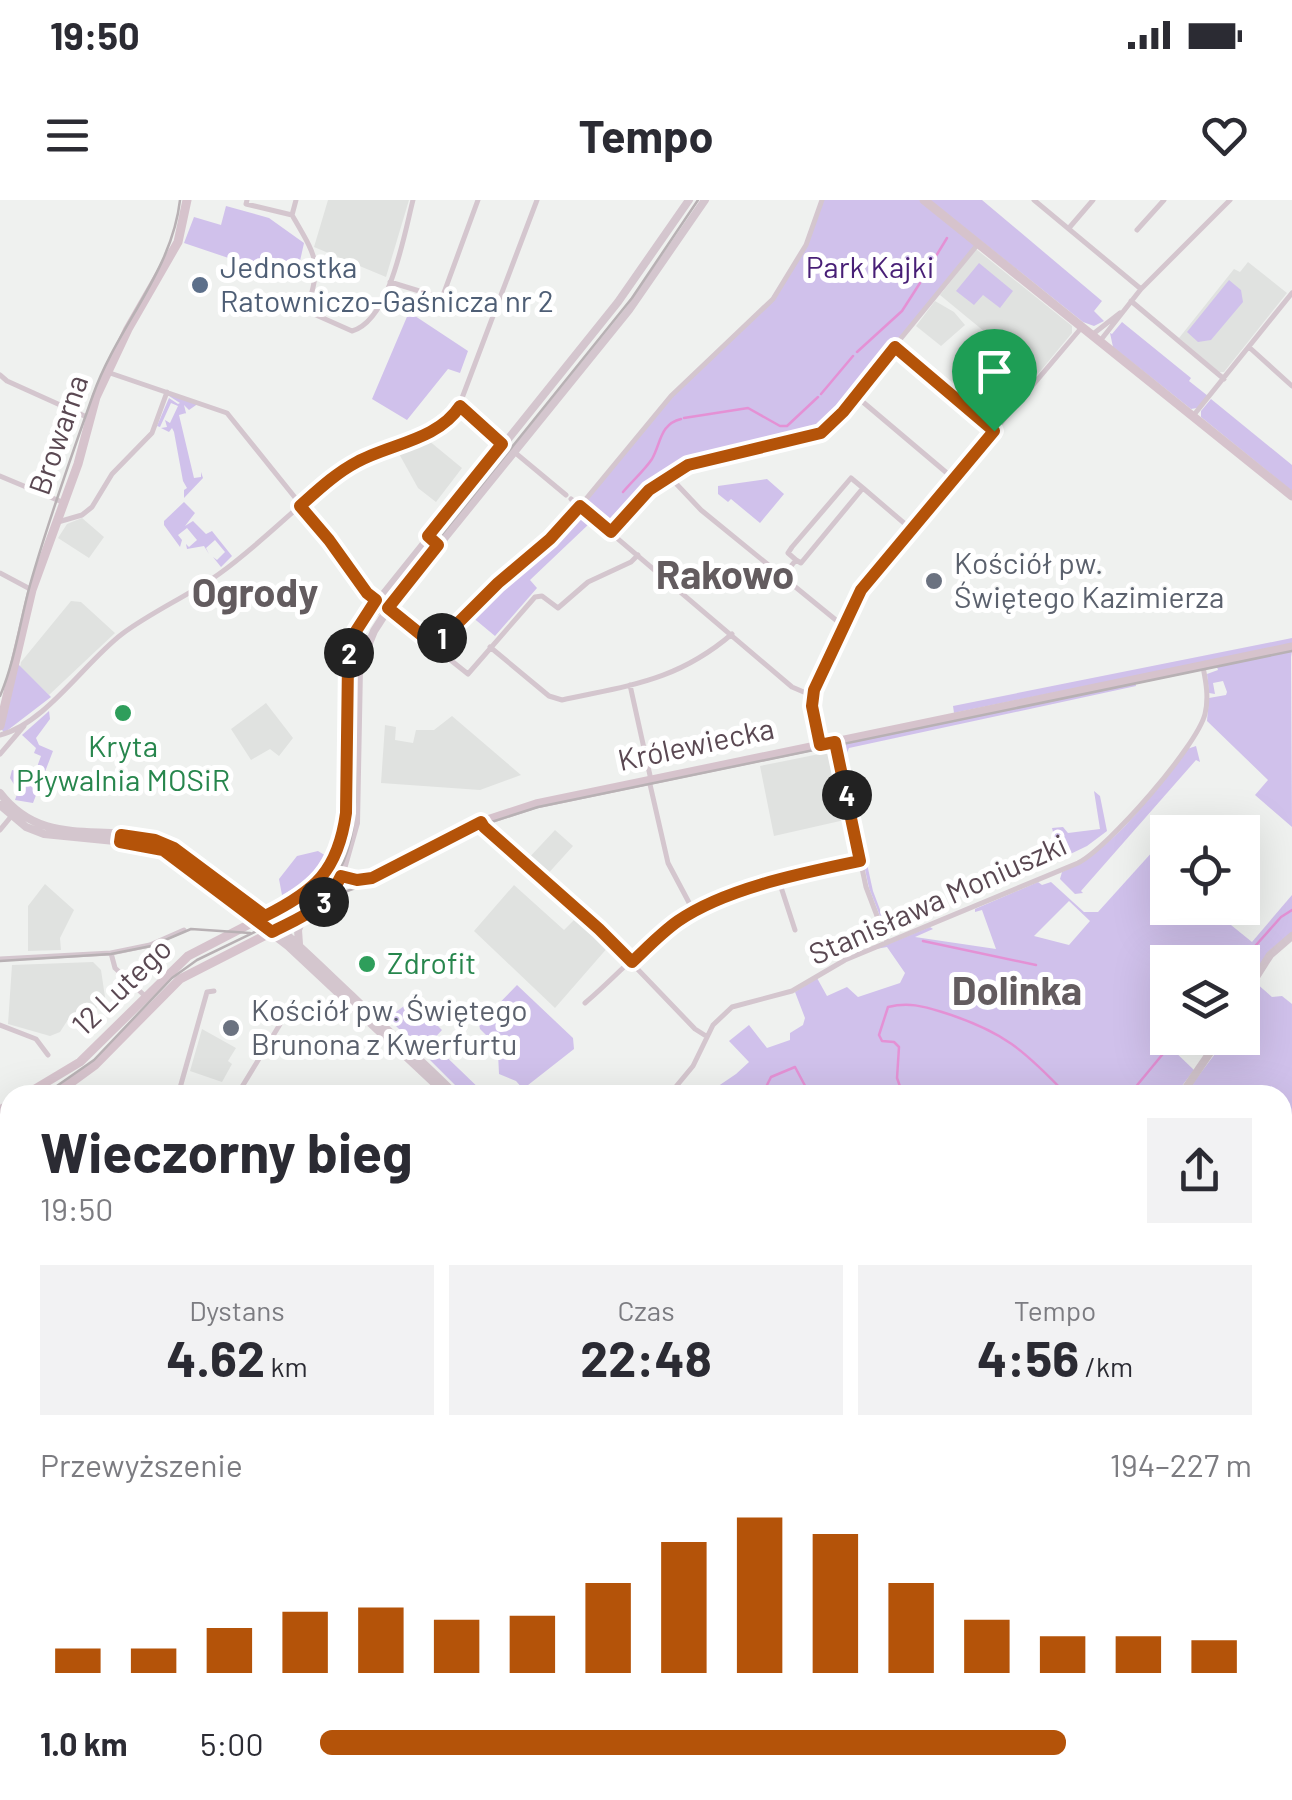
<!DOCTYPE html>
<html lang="pl">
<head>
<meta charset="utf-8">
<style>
	body { margin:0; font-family:Barlow,sans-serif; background:#f2f2f3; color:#2b2b33; height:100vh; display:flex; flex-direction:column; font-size:38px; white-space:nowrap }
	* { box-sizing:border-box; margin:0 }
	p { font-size:32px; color:#7c7c81 }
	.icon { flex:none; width:55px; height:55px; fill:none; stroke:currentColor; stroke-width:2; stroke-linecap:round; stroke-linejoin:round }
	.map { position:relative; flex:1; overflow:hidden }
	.drawer { position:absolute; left:0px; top:885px; width:1292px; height:715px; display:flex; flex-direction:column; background:#fff; border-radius:30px 30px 0 0; box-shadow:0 10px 40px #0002 }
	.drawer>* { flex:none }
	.controls { position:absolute; left:1150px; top:615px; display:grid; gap:20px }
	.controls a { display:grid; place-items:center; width:110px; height:110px; border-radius:0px; background:#fff; box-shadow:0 10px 40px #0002; font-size:50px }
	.pin { position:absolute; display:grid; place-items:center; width:85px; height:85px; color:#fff; margin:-102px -42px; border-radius:50% 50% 50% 0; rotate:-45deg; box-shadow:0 0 10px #0007 }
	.pin .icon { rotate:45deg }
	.km { position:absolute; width:50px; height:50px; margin:-25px; border-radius:50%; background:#222; color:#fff; font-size:28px; line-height:50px; text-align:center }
	.round { display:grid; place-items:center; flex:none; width:105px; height:105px; border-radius:0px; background:#f2f2f3 }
	.headline { display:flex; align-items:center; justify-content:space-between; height:170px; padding:0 40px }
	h1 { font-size:55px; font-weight:700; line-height:75px }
	.stats { display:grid; grid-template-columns:repeat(3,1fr); gap:15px; height:170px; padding:10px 40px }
	.stats div { display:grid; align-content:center; border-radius:0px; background:#f2f2f3; text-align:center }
	.stats b { font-size:50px; font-weight:700 }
	.stats small { font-size:28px; font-weight:400 }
	.stats p { font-size:28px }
	.chart { height:280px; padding:20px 40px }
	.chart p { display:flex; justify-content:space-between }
	.chart svg { width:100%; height:180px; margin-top:10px; stroke:#b45309; stroke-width:6 }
	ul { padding:0 40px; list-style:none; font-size:32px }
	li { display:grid; grid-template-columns:160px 120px 1fr; align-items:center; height:75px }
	li i { height:25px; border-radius:12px; background:#b45309 }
	.status { display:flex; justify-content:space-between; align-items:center; height:70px; padding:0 50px; background:#fff; direction:ltr }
	.status svg { height:28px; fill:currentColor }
	header { display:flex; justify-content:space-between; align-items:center; height:130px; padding:0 40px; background:#fff; font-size:45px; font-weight:700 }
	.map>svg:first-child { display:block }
</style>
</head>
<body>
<div class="status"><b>19:50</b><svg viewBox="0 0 49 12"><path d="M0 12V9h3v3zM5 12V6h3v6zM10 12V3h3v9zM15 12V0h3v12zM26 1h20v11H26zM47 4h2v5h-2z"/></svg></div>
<header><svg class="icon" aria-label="menu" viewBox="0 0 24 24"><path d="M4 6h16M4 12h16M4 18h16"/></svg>Tempo<svg class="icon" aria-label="heart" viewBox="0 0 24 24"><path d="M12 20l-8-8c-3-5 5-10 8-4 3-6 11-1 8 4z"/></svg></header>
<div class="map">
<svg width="1292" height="1600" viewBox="0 0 1292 1600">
	<rect width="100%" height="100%" fill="#eff1ef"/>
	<path fill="#e0e2e0" d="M 328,0 L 409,0 L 386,77 L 314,47 Z
		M 976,49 L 1072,126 L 1072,133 L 1037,175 L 940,95 Z
		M 1248,62 L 1287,93 L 1224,172 L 1219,172 L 1179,138 L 1234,69 L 1240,72 Z
		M 935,101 L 954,112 L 965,125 L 941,146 L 916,126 Z
		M 428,240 L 462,268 L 436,302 L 418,288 L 398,252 Z
		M 82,318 L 104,337 L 89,358 L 58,338 L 67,324 Z
		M 71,401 L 81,402 L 115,433 L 49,495 L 20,467 L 21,462 Z
		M 266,503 L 293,538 L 279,556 L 270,549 L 251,560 L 231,529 Z
		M 452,516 L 521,575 L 480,590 L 381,583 L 385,525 L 396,527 L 395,540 L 413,543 L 416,530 L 434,530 Z
		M 834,551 L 849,619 L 774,636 L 760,566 Z
		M 555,630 L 573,646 L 545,677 L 526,661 Z
		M 45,684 L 74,710 L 60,738 L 61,750 L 28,751 L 28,706 Z
		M 514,685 L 564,730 L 578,716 L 609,746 L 555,808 L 474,731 Z
		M 93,762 L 101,770 L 105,797 L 102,810 L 99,806 L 95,809 L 96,817 L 69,818 L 60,832 L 50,836 L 8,824 L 12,765 Z
		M 202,829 L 236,848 L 228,861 L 232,864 L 222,882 L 190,871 Z"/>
	<path fill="#d0c1eb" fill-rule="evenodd" d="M 822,0 L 920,0 L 976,46 L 821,233 L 717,256 L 668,275 L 613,331 L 582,305 L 676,191 L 764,109 L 806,45 Z
		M 930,0 L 982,0 L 1102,101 L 1094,111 L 1104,121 L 1094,126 L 1083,122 Z
		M 226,6 L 269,18 L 304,43 L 298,70 L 267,71 L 184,43 L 194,17 L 221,25 Z
		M 979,63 L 1013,91 L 1000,108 L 983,95 L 974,105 L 956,91 Z
		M 1229,80 L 1241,90 L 1243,102 L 1211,140 L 1198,142 L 1187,132 Z
		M 409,112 L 468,151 L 460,173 L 448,169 L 407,220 L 372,199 Z
		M 1122,122 L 1191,178 L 1189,181 L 1208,196 L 1197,208 L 1191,209 L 1113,147 L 1110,133 L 1112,134 Z
		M 172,195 L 199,203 L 189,210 L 184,205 L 187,217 L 186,213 L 179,215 L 194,278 L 201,277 L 201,272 L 203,278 L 184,298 L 184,290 L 187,288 L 183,281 L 174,232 L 172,228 L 169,232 L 161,228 L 167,227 L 165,220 L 170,223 L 178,206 L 171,203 L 160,227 L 157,226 L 169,198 L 178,204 L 180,203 L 169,196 Z
		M 1211,199 L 1292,265 L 1292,291 L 1201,217 L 1201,211 Z
		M 767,279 L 784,294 L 760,323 L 731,299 L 728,302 L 718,294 L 718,286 Z
		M 184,302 L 195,313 L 185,326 L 193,321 L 206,334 L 212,331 L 232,356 L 221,367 L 213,357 L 217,360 L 225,352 L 215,340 L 206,348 L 209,354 L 204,346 L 187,349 L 186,344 L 189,347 L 197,340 L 187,328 L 178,335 L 182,340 L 180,347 L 164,325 L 164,321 Z
		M 578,312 L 590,323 L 530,380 L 537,388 L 495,436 L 471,416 Z
		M 1292,438 L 1292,444 L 958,512 L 954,513 L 953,506 Z
		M 1292,450 L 1291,457 L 1292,627 L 1255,595 L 1268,580 L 1207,521 L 1209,498 L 1226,495 L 1227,492 L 1223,481 L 1213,483 L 1215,494 L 1209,493 L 1207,474 L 1218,470 L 1216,464 Z
		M 18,464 L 51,497 L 4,533 L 1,528 Z
		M 1135,481 L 1136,486 L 849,548 L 844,560 L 873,691 L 887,728 L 885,729 L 869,688 L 839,551 L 841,544 Z
		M 49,511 L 50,519 L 36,538 L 39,545 L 53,551 L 33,603 L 15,600 L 18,591 L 10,578 L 12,570 L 37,575 L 40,569 L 37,567 L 41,556 L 34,553 L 36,548 L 22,535 Z
		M 1196,546 L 1200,562 L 1196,560 L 1081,691 L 1083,693 L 1075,694 L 1060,679 L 1062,672 C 1118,647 1150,596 1187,549 Z
		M 1094,591 L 1100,596 L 1107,631 L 1087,646 L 1060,659 L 1052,628 L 1063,627 L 1068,633 L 1100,629 Z
		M 1163,640 L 1167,644 L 1168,708 L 1210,708 L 1252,742 L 1292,695 L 1292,732 L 1268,752 L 1243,793 L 1242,762 L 1236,762 L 1238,758 L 1234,762 L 1168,762 L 1168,838 L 1214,838 L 1196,849 L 1170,847 L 1194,870 L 1175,895 L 705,895 L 736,874 L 749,862 L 729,841 L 749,825 L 767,848 L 790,840 L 790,833 L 803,825 L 805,818 L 795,792 L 817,778 L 827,796 L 847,787 L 858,797 L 900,783 L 905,773 L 887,747 L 876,749 L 930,727 L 933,729 L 915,737 L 996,749 L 982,710 L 975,712 L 975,709 L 1038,682 L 1042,685 L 1051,682 L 1084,712 L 1098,712 ZM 1069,701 L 1090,721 L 1069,745 L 1034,736 Z
		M 318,651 L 326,656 L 304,683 L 282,695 L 279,679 L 297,656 Z
		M 1255,782 L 1272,797 L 1282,796 L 1292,804 L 1292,992 L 1283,1004 L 1282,895 L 1184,895 L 1227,838 L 1242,838 L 1243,804 Z
		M 517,785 L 573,838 L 574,849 L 523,889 L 516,881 L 499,874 L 498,853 L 501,850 L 480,829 L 479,824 Z
		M 412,800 L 442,830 L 431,842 L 486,895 L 465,895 L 388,818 Z
		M 1292,1251 L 1292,1382 L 1283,1380 L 1283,1270 Z
		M 1283,1383 L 1292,1385 L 1292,1600 L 1055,1600 L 1064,1590 L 1282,1590 Z"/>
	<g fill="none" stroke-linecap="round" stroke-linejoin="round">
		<path stroke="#e491d5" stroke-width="2.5" d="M 922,79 L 947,38
			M 857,152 L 902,111 L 920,83
			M 821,194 L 853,156
			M 684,218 L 748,208 L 780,226 L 787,226 L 818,197
			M 623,292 C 632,281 644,271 652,259 C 661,243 660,224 681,219
			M 923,741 L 1036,765
			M 1241,762 L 1281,717 L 1292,710
			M 762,895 L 771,877 L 795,867 L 810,895
			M 903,895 L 897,878 L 899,847 L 894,842 L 882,841 L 879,835 L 888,807 C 908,802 923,806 942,812 C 1003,831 1024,850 1067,895
			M 1129,895 L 1176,838
			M 0,1436 L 10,1434"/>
		<path stroke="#d4c6ce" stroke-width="5" d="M 247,0 L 246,4 L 292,15 C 318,60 321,61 307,111 L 352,131 C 390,120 404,35 413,0
			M 1034,0 L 1141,89
			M 292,15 L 296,0
			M 1069,28 L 1093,0
			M 1137,30 L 1164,0
			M 390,82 L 442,98 L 478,0
			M 1131,101 L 1224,179
			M 1093,134 L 1120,113
			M 1100,141 L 1141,89 L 1230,0
			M 895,147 L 994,231
			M 1250,148 L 1292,186
			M 110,173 L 227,213 L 326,336 L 368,394 L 468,474 L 535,397 L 542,396 L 558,408 L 588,382 L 631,362 L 638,355
			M 0,175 L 7,181 L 89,218
			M 857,197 L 954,279
			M 459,206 L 566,295
			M 1193,216 L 1292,93
			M 668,275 L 701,310 L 842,425
			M 0,276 L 62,302
			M 863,288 L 911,329
			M 571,299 L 792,487 L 813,496
			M 58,322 L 82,315 L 92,307 L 112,274 L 152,233 L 167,192
			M 611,333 C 664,269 685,262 765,247 C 786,243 808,241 826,230 L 978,44
			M 0,373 L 32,390
			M 782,377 L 796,360 L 801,363 L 863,288 L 851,278 L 792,347 L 788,353 L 796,360
			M 435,447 L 498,383 L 567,322 L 671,196 L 773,99 L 806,45 L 822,0
			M 490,447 L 549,496 L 562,500 C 630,485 677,481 732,434
			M 630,485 L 651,580
			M 0,535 C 45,524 85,462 122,434 C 153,411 188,396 219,374 C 258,346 292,311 330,280 C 366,250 438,242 459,206 L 537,0
			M 835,542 L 866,687 L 887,742
			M 820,545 L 812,506 L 814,490 L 845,417 L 867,381 L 1082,127
			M 0,554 L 24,526
			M 649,580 L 668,663 L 694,712
			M 481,622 L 483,627 L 599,729 L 695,829 L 706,836
			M 0,630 L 14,613
			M 779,681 L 795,730
			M 111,753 L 115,768 L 145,796
			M 0,759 L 111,753 L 150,745 L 184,730
			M 585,803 C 616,777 644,744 678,721 C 727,688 802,673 860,661
			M 0,825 L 36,839 L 48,855
			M 178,895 L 207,792 L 214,791
			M 237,895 L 285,816 L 292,814
			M 669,895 L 693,866 L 713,825 L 732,807 L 792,791 L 845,760 L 1078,663 C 1109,647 1197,546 1205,514 C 1209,498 1206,482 1203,467
			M 0,966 L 10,982
			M 1282,1047 L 1292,1056
			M 1282,1097 L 1292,1084
			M 0,1201 L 10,1198
			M 1282,1201 L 1292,1203
			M 0,1207 L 10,1207
			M 0,1578 L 10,1571
			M 372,1590 L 380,1600
			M 704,1590 L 706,1600
			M 863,1591 L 872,1600
			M 68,1600 L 82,1590
			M 661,1600 L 670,1590
			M 852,1600 L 864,1590
			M 965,1600 L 975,1590"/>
		<path stroke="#d4c6ce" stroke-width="8" d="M 0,593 C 49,657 117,614 175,649 C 240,687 297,744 351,795 C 386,829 422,861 456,895
			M 0,605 L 26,627 L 44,634 L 135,643 L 163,650 L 288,746 L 447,895
			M 329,669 C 348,628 349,582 349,537 C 349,495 342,460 362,421 L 618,102 L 689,0
			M 341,676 L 356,623 L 359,468 L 374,431 L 392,403 L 629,110 L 705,0
			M 299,744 L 298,730 L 303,717
			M 1242,799 L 1270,755 L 1292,736
			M 1181,895 L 1220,838
			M 0,1039 L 10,1054
			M 0,1064 L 10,1080
			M 0,1412 L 10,1392
			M 487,1590 L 498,1600
			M 258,1600 L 270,1590"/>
		<path stroke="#d6c3cc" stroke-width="9" d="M 924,0 L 1292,296
			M 0,526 L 32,390 L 78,264 L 96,197 L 128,129 L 178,42 L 187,0
			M 25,895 L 80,862 L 188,756 L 302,697 L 329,669 L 349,680 L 372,678 L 481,622 L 536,604 L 1292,447
			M 54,895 L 95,865 L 180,779 L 315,710 L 333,693 L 341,676
			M 0,910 L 10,904
			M 0,931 L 10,922"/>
		<path stroke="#b8b1b4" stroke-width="2.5" d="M 0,496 C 15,461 20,421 30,385 C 48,321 71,257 93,195 C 117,127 172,72 180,0
			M 317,700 C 390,633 329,507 368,426 L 632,98 L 698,0
			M 0,761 L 111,754 L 151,746 L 191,729 L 250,733
			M 44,895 L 94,860 L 172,778 L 197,760 L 321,700 L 373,682 L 482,625 L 538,607 L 1292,451
			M 0,923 L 10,915
			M 0,1049 L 10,1062
			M 0,1173 L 10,1183
			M 481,1590 L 492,1600"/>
	</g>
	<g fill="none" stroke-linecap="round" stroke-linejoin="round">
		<defs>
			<path id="route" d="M 895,147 L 994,231 L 861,390 L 814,490 L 812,506 L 820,545 L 835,542 L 860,661 C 803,673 726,688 678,721 C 661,733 646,749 632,762 L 599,729 L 484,627 L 481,622 L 372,678 L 357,680 L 341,676 C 327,708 301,717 272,732 L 163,650 L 120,642 L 121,635 L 155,640 L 174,648 L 265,716 C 315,691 338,671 346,613 L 348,462 L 356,431 L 376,400 L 367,393 L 329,340 L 300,306 C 318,290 336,273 357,262 C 390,244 438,240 460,206 L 502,244 L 428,336 L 438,345 L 388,408 L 435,446 L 498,383 L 550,339 L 580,306 L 611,332 L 649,290 L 688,265 L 821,233 L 843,212 Z"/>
		</defs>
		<use href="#route" stroke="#fff" stroke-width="20"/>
		<use href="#route" stroke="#b45309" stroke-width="12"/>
	</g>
	<circle fill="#5c6f8a" stroke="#fff" stroke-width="4" cx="200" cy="85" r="10"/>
	<g fill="#6b7280" stroke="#fff" stroke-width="4">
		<circle cx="934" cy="381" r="10"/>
		<circle cx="231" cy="828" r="10"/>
	</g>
	<g fill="#2e9e5b" stroke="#fff" stroke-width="4">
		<circle cx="123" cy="513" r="10"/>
		<circle cx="367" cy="764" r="10"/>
	</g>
	<g text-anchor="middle" stroke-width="10" stroke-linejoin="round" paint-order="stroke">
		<g font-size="30" fill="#4e5e75" stroke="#fff" text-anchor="start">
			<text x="220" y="78">Jednostka<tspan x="220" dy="34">Ratowniczo-Gaśnicza nr 2</tspan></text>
		</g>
		<g font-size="30" fill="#481f76" stroke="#fff">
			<text x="870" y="78">Park Kajki</text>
		</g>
		<g font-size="30" fill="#5a4852" stroke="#fff">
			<text transform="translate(59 235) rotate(-71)" y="10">Browarna</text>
			<text transform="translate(696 545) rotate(-12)" y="10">Królewiecka</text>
			<text transform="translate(938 700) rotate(-24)" y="10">Stanisława Moniuszki</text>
			<text transform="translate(122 787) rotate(-44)" y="10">12 Lutego</text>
		</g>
		<g font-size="30" fill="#5b616d" stroke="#fff" text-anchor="start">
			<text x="954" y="374">Kościół pw.<tspan x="954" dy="34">Świętego Kazimierza</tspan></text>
			<text x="251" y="821">Kościół pw. Świętego<tspan x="251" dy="34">Brunona z Kwerfurtu</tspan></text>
		</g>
		<g font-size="30" fill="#27864d" stroke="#fff">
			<text x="123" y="557">Kryta<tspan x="123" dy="34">Pływalnia MOSiR</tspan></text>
			<text x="387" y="774" text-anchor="start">Zdrofit</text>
		</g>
		<g font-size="40" font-weight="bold" fill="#635c5f" stroke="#fff">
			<text x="725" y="389">Rakowo</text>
			<text x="255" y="407">Ogrody</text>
			<text x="1017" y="805">Dolinka</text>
		</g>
	</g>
</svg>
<div class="controls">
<a><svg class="icon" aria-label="locate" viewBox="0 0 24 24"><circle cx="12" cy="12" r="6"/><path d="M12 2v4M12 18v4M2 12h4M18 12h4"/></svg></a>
<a><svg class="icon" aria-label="layers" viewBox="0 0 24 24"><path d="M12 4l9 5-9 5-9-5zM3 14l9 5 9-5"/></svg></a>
</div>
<div class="pin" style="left:994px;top:231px;background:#1e9e55"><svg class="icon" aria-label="arrive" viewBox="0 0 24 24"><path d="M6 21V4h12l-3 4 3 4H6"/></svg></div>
<b class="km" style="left:442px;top:438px">1</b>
<b class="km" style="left:349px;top:453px">2</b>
<b class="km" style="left:324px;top:702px">3</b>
<b class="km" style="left:847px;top:595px">4</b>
<section class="drawer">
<div class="headline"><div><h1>Wieczorny bieg</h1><p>19:50</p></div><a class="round"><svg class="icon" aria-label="share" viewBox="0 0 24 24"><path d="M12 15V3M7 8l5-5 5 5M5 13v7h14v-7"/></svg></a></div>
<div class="stats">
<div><p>Dystans</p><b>4.62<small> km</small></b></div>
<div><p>Czas</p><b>22:48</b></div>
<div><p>Tempo</p><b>4:56<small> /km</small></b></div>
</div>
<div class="chart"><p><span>Przewyższenie</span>194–227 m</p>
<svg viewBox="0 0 160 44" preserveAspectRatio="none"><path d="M5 44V38M15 44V38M25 44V33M35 44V29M45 44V28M55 44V31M65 44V30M75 44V22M85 44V12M95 44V6M105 44V10M115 44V22M125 44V31M135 44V35M145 44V35M155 44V36"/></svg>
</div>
<ul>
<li><b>1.0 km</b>5:00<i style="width:80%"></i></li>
</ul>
</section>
</div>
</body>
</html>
